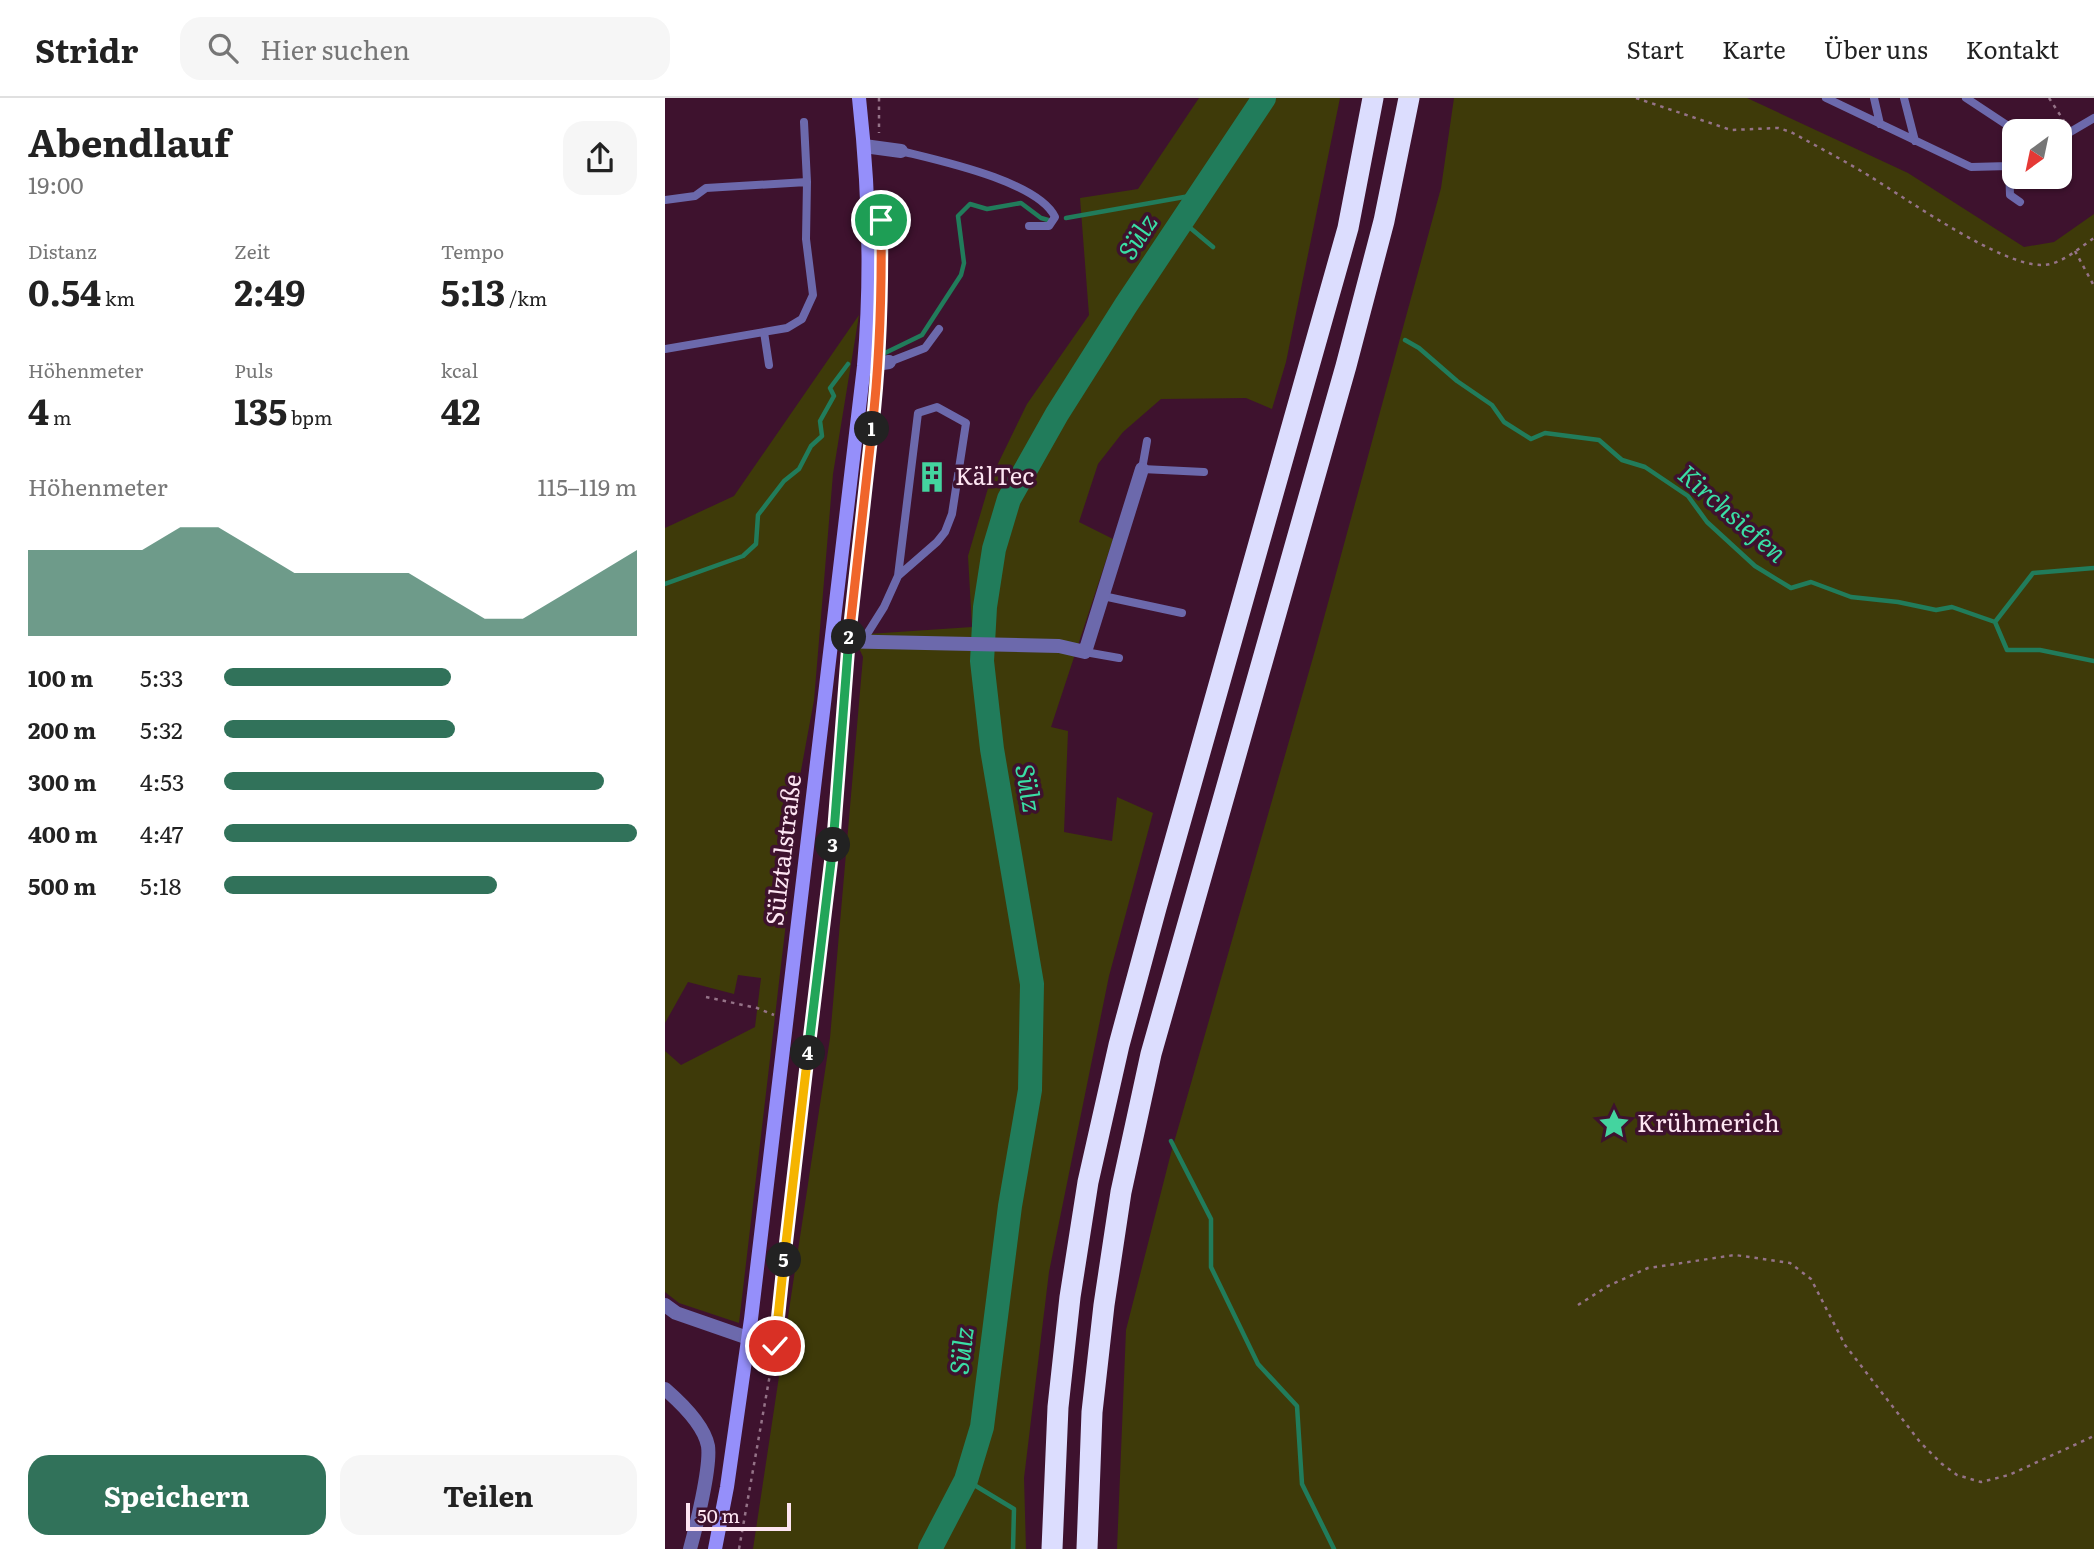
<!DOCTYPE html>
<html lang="de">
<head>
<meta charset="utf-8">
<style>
	body { margin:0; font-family:Literata,serif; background:#f6f6f6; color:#222; height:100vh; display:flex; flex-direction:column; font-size:26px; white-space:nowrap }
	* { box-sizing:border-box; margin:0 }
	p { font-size:23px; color:#767676 }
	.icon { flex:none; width:38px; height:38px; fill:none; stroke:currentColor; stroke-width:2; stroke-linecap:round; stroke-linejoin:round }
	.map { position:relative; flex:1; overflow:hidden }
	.panel { display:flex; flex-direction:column; background:#fff; width:665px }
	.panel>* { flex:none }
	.needle { width:46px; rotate:213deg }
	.buttons { position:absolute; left:1337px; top:21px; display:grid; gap:14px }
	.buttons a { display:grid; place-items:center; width:70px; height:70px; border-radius:14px; background:#fff; box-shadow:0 2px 5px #0004; font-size:35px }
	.scale { position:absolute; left:21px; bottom:18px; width:105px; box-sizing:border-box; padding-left:7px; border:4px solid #fde5f2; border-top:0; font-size:19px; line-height:24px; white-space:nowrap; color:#fde5f2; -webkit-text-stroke:5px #3e122e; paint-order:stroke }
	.pin { position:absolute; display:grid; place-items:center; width:60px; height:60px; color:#fff; margin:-30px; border:4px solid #fff; border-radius:50%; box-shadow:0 2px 7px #0007 }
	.km { position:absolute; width:35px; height:35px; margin:-18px; border-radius:50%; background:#222; color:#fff; font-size:19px; line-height:35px; text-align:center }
	.round { display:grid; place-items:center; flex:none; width:74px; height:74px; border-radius:21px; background:#f6f6f6 }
	.summary { display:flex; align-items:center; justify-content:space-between; height:119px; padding:0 28px }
	h1 { font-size:38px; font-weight:700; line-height:52px }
	.figures { display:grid; grid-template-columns:repeat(3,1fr); gap:10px; height:119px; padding:7px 28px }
	.figures div { display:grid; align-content:center }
	.figures b { font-size:35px; font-weight:700 }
	.figures small { font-size:19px; font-weight:400 }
	.figures p { font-size:19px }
	.chart { height:196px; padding:14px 28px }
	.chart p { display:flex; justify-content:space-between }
	.chart svg { width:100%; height:126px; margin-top:7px; fill:#31725a; opacity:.7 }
	.primary-button { display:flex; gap:14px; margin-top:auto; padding:14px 28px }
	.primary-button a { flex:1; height:80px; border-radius:21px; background:#31725a; color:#fff; font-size:28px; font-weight:700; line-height:80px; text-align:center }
	.primary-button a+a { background:#f6f6f6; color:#222 }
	ul { padding:0 28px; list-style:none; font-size:23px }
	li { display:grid; grid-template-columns:112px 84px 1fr; align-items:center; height:52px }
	li i { height:18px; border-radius:9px; background:#31725a }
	header { display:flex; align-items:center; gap:42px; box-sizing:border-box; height:98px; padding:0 35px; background:#fff; border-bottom:2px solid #e0e0e0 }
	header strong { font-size:33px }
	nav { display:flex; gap:38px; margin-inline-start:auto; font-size:24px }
	.search { width:490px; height:63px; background:#f6f6f6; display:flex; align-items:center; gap:18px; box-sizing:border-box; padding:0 24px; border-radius:21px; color:#767676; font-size:26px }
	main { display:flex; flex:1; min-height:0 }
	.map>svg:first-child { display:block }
</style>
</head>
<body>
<header>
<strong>Stridr</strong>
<div class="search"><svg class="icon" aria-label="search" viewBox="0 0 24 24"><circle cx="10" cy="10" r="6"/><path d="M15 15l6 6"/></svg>Hier suchen</div>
<nav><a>Start</a><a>Karte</a><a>Über uns</a><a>Kontakt</a></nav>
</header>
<main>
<section class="panel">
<div class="summary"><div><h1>Abendlauf</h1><p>19:00</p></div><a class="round"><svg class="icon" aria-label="share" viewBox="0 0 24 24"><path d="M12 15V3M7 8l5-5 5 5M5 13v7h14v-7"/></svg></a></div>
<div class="figures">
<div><p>Distanz</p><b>0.54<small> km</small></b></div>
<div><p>Zeit</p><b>2:49</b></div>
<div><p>Tempo</p><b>5:13<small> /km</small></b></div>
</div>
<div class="figures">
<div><p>Höhenmeter</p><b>4<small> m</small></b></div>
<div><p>Puls</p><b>135<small> bpm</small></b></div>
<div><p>kcal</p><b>42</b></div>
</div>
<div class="chart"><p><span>Höhenmeter</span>115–119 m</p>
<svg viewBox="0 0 160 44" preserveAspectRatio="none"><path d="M0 44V14L10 14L20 14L30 14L40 6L50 6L60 14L70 22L80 22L90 22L100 22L110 30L120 38L130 38L140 30L150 22L160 14V44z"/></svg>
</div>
<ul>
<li><b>100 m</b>5:33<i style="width:55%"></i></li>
<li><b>200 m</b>5:32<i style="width:56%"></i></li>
<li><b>300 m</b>4:53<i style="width:92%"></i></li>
<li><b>400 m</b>4:47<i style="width:100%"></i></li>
<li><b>500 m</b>5:18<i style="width:66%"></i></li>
</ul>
<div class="primary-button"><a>Speichern</a><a>Teilen</a></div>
</section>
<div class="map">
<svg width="1429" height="1451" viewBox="0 0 1429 1451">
	<rect width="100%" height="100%" fill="#3e122e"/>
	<path fill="#3e3a09" d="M 534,0 L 675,0 L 621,264 L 607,311 L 581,300 L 496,301 L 458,334 L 433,366 L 414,424 L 448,441 L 386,629 L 403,633 L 399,734 L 447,743 L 452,699 L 488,715 L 444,878 L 384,1174 L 359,1380 L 361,1451 L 88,1451 L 165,940 L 198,559 L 188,537 L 307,529 L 303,458 L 326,380 L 362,306 L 424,217 L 415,100 L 473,91 Z
		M 789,0 L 1082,0 L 1243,75 L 1359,149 L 1389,144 L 1429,116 L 1429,1451 L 452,1451 L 461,1232 L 506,1055 L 651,549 L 776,90 Z
		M 194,217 L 168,376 L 149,602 L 123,743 L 126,782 L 74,1225 L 14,1205 L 0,1194 L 0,953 L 16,967 L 90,929 L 96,880 L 73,877 L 69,896 L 23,884 L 0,925 L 0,430 L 69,398 Z"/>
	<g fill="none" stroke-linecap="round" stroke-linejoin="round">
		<path stroke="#217c5b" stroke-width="4.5" d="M 401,120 L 536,96
			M 517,123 L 548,149
			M 740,242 L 754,250 L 792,283 L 827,307 L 839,324 L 866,341 L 880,335 L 934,342 L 957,362 L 980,369 L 1023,398 L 1042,424 L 1090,468 L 1126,490 L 1146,484 L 1186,499 L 1233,504 L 1271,512 L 1287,509 L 1330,524 L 1342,552 L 1375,552 L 1429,563
			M 220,255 L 257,237 L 296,177 L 299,165 L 293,118 L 305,106 L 322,111 L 356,105 L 376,120 L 383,122
			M 0,486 L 78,458 L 91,446 L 93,417 L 119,383 L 134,371 L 146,348 L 157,338 L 155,323 L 169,298 L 165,290 L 183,266
			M 1330,524 L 1368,475 L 1429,470
			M 506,1043 L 546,1121 L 546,1169 L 593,1266 L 632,1308 L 637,1386 L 669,1451
			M 301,1382 L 349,1411 L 348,1451"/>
		<path stroke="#217c5b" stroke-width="24" d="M 265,1451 L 301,1382 L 317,1329 L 345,1108 L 365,992 L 367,886 L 327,651 L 317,563 L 320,509 L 329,451 L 344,401 L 392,316 L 461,207 L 599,0"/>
		<path stroke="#957388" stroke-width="2.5" stroke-dasharray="3.5 5" stroke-linecap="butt" d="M 214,0 L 214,35
			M 971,0 L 1066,32 L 1113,30 L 1126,34 C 1153,49 1180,63 1206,79 C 1243,102 1337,168 1377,167 C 1396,167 1414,150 1429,140
			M 1384,0 L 1401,26
			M 1410,153 L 1429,188
			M 184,530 L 204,360
			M 41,899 L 92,910 L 109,917
			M 913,1207 L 943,1188 L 983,1170 L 1070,1157 L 1125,1165 L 1146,1181 L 1180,1247 L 1255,1344 L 1277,1366 L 1292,1377 L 1316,1384 L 1344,1377 L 1429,1338
			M 74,1451 L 110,1248 L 172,713 L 182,558"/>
		<path stroke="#6c69ac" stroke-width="8" d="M 1161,0 L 1306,69 L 1344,68 L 1349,65
			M 1209,0 L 1215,26
			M 1239,0 L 1250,43
			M 1301,0 L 1351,33
			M 1395,40 L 1429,20
			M 236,53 C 272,62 373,83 390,119 L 384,128 L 364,128
			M 1344,68 L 1345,97 L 1355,104
			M 0,102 L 30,98 L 41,90 L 142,84
			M 99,234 L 104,267
			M 0,251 L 122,230 L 137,221 L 148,197 L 141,141 L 142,84 L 139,24
			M 224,264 L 260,250 L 274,231
			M 482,343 L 477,371 L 539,374
			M 438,498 L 517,515
			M 197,544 L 219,509 L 233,478 L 272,444 L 280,434 L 287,416 L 301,325 L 272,309 L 253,315 L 233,478
			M 420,554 L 454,560"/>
		<path stroke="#6c69ac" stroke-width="14" d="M 199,48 L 236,53
			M 199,268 L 224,264
			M 167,543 L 394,548 L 420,554 L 477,371
			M 0,1207 L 11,1215 L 83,1240
			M 0,1291 C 15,1304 39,1327 43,1348 C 46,1369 31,1429 25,1451"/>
		<path stroke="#958ffa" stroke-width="14" d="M 50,1451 L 62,1389 L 86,1221 L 199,268 C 207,179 204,90 194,0"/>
		<path stroke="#dcddfe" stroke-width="21" d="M 387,1451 L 393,1309 L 405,1199 L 423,1084 L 454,947 L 491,810 L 683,130 L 708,0
			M 422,1451 L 427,1314 L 439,1207 L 456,1094 L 486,956 L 681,268 L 719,123 L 744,0"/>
	</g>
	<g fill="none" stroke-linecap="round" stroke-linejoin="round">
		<defs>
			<path id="split-1" d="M 207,331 C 215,261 217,193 216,122"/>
			<path id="split-2" d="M 184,539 L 207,331"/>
			<path id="split-3" d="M 168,747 L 184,539"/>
			<path id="split-4" d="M 143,955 L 168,747"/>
			<path id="split-5" d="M 119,1162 L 143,955"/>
			<path id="split-6" d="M 110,1248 L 119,1162"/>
		</defs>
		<use href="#split-1" stroke="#fff" stroke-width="14"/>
		<use href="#split-2" stroke="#fff" stroke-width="14"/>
		<use href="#split-3" stroke="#fff" stroke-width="14"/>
		<use href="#split-4" stroke="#fff" stroke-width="14"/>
		<use href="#split-5" stroke="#fff" stroke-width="14"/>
		<use href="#split-6" stroke="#fff" stroke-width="14"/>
		<use href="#split-1" stroke="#f0652b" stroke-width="9"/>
		<use href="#split-2" stroke="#f0652b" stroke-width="9"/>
		<use href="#split-3" stroke="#22a559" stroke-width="9"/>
		<use href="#split-4" stroke="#22a559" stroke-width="9"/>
		<use href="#split-5" stroke="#f5b400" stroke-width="9"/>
		<use href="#split-6" stroke="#f5b400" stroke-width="9"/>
	</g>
	<defs>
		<symbol id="building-bare" viewBox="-9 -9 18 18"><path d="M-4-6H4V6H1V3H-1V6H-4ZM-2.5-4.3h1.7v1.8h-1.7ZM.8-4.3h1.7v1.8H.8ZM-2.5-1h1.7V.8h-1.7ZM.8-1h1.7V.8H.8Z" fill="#44d49f" stroke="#3e122e" stroke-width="2.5" paint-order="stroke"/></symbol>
		<symbol id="sight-bare" viewBox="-9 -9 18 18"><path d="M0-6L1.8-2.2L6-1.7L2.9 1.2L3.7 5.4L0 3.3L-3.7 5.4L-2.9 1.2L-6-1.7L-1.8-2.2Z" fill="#44d49f" stroke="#3e122e" stroke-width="2.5" paint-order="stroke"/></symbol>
	</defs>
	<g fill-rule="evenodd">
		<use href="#building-bare" x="245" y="357" width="44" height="44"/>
		<use href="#sight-bare" x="927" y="1004" width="44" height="44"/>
	</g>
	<g text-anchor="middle" stroke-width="7" stroke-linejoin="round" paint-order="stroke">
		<g font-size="24" fill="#fde5f2" stroke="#3e122e" text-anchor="start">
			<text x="290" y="387">KälTec</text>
			<text x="972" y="1034">Krühmerich</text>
		</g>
		<g font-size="24" fill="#fde5f2" stroke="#3e122e">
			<text transform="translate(119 752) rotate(-83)" y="8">Sülztalstraße</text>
		</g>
		<g font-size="26" font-style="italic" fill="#3adea5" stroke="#3e122e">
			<text transform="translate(473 139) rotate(-57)" y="9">Sülz</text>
			<text transform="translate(1067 416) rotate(41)" y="9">Kirchsiefen</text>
			<text transform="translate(363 690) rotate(80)" y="9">Sülz</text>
			<text transform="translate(297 1253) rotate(-83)" y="9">Sülz</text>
		</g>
	</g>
</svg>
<div class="buttons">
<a><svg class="needle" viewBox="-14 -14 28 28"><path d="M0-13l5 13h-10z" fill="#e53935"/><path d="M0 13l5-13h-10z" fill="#767676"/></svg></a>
</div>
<div class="scale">50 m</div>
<div class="pin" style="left:216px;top:122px;background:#1e9e55"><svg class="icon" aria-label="arrive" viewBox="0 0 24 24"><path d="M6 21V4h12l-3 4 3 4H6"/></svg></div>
<div class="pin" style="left:110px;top:1248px;background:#d93025"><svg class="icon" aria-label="check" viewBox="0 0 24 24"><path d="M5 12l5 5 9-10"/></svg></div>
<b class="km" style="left:207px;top:331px">1</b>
<b class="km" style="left:184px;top:539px">2</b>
<b class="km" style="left:168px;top:747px">3</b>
<b class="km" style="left:143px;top:955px">4</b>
<b class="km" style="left:119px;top:1162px">5</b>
</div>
</main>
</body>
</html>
